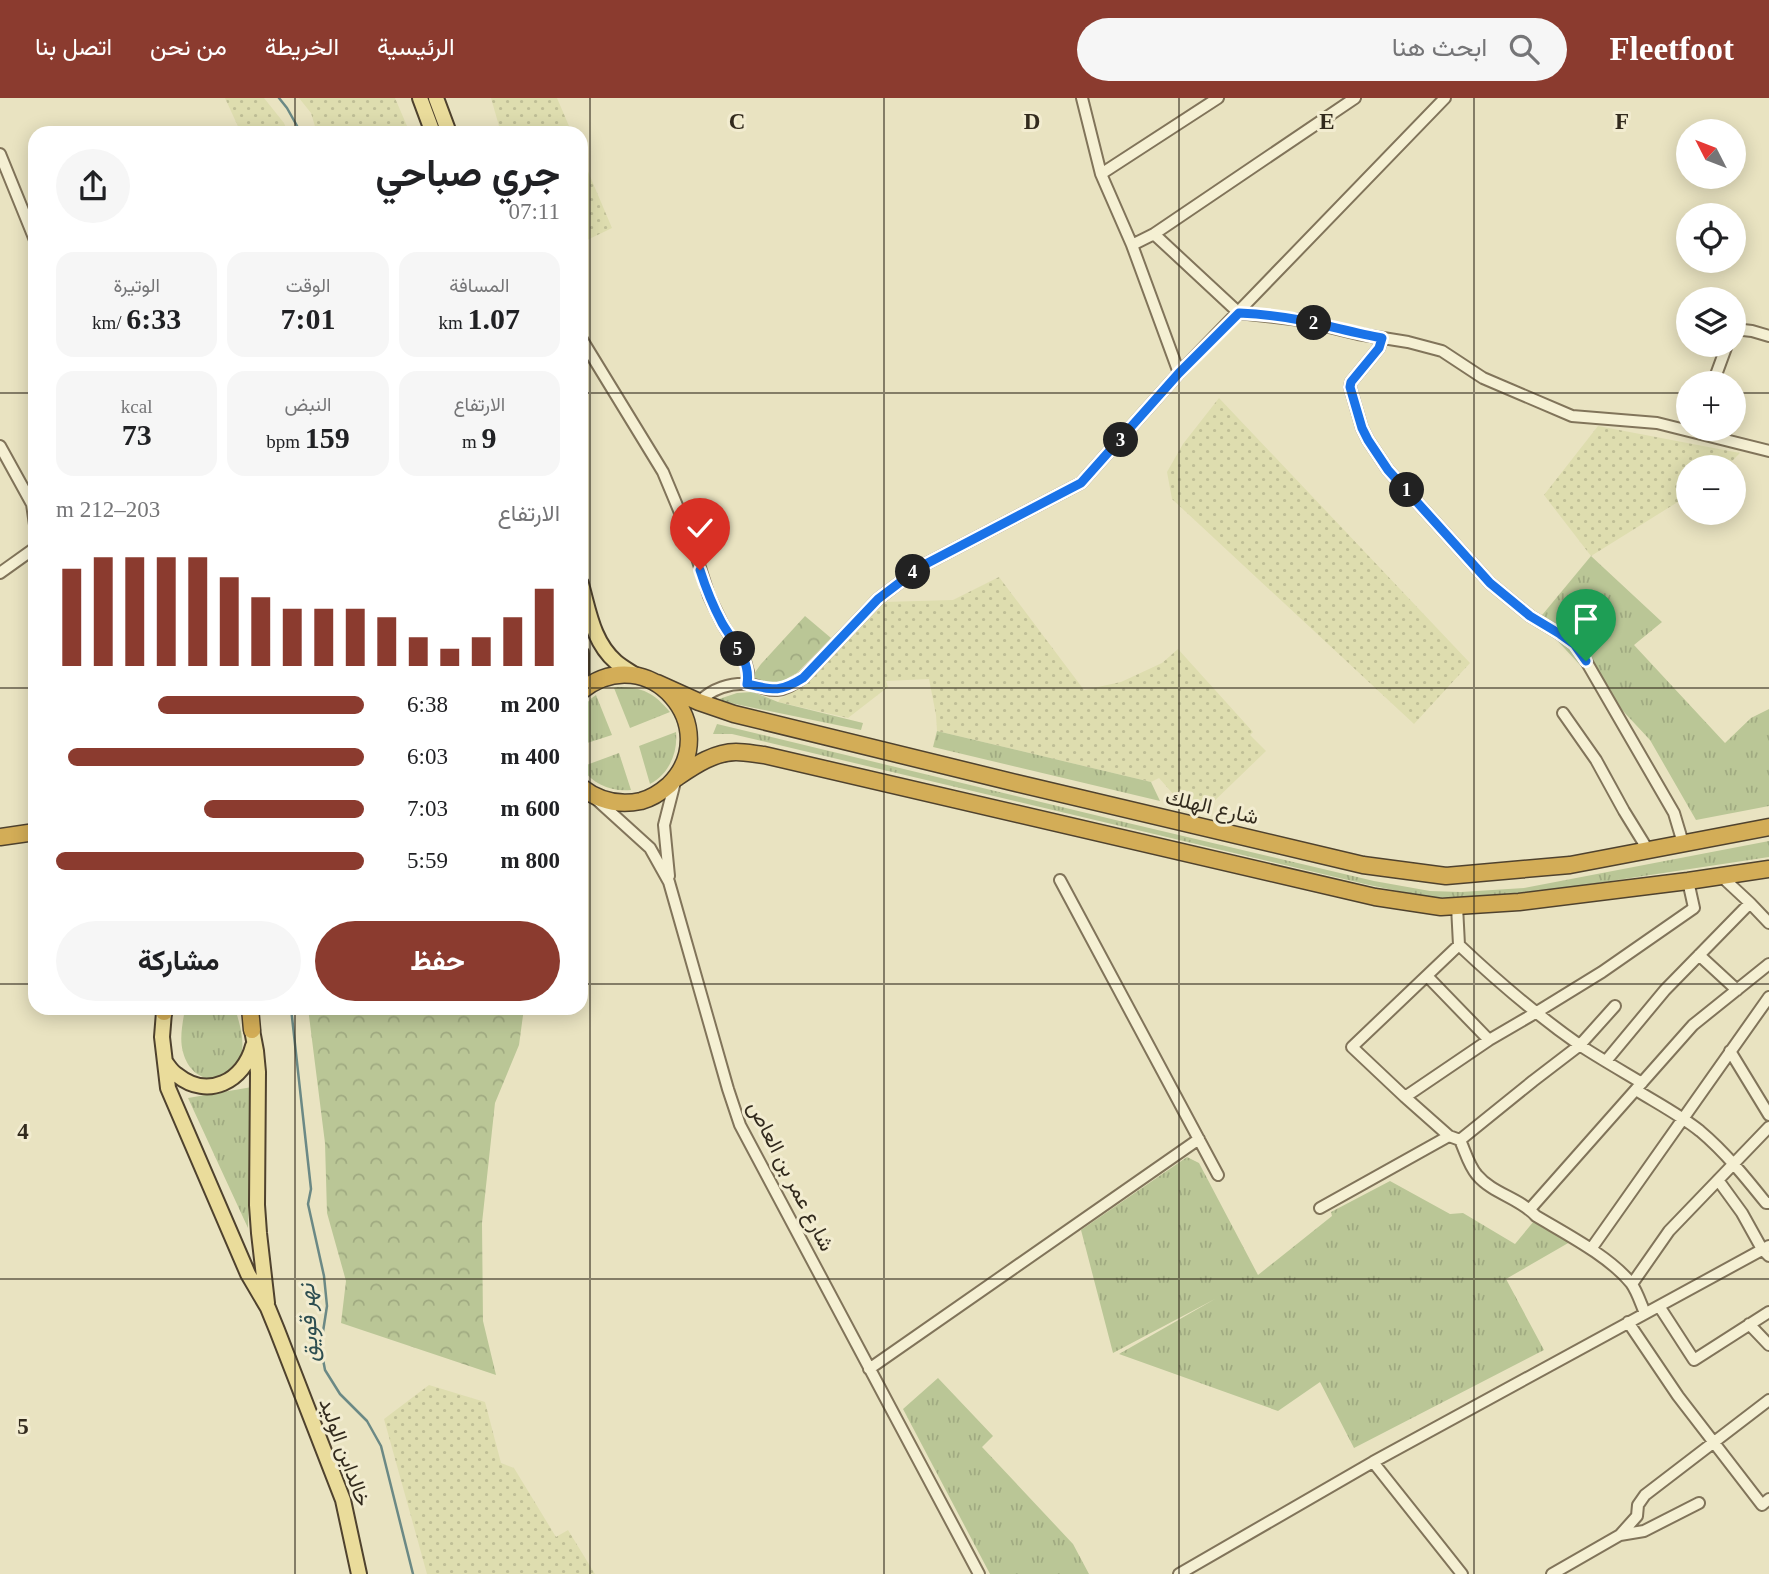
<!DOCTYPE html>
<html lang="ar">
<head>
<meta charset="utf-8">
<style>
	body { margin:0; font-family:"Times New Roman",Vazirmatn,serif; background:#f6f6f6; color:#202124; direction:rtl; height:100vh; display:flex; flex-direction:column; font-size:26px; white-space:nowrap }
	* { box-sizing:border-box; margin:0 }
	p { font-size:23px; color:#757577 }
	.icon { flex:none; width:38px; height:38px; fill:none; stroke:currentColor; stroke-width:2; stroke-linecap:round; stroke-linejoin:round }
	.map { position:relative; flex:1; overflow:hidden; direction:ltr }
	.details { position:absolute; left:28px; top:28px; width:560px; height:889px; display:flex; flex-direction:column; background:#fff; border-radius:21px; box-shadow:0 4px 18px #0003; direction:rtl }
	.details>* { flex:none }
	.needle { width:46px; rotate:312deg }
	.fabs { position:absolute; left:1676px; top:21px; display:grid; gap:14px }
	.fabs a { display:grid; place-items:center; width:70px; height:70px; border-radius:50%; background:#fff; box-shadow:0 4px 18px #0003; font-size:35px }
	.pin { position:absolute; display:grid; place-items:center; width:60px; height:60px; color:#fff; margin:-72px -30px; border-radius:50% 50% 50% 0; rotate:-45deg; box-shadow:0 0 7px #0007 }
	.pin .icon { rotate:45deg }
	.km { position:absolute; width:35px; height:35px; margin:-18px; border-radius:50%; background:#222; color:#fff; font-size:19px; line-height:35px; text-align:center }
	.round { display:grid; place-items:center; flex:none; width:74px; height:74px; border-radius:37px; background:#f6f6f6 }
	.headline { display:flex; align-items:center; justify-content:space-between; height:119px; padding:0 28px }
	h1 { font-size:38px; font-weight:700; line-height:52px }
	.figures { display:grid; grid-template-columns:repeat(3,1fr); gap:10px; height:119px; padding:7px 28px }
	.figures div { display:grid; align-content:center; border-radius:18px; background:#f6f6f6; text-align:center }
	.figures b { font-size:30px; font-weight:700 }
	.figures small { font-size:19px; font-weight:400 }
	.figures p { font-size:19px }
	.chart { height:196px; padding:14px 28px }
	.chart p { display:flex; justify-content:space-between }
	.chart svg { width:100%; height:126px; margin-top:7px; stroke:#8b3b2f; stroke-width:6 }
	.action { display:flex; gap:14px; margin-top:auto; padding:14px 28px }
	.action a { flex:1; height:80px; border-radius:42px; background:#8b3b2f; color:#fff; font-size:28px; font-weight:700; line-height:80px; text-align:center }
	.action a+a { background:#f6f6f6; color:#202124 }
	ul { padding:0 28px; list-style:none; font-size:23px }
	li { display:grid; grid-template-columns:112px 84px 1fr; align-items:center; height:52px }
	li i { height:18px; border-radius:9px; background:#8b3b2f }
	header { display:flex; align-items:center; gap:42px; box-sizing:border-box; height:98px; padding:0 35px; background:#8b3b2f; color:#fff }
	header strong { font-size:33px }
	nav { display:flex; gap:38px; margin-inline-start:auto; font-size:24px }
	.search { width:490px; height:63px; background:#f6f6f6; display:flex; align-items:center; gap:18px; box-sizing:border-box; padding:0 24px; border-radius:38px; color:#757577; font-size:26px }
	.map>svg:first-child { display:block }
</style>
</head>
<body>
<header>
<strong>Fleetfoot</strong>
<div class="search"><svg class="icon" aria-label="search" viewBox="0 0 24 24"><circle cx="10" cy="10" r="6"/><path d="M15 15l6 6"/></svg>ابحث هنا</div>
<nav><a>الرئيسية</a><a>الخريطة</a><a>من نحن</a><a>اتصل بنا</a></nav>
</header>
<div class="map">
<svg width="1769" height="1476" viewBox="0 0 1769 1476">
	<defs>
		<pattern id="farmland-dots" width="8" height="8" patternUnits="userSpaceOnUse" patternTransform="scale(1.75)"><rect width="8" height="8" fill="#deddaf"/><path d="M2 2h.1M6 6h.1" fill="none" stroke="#bfbe96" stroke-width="1.8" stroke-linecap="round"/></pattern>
		<pattern id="grass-tufts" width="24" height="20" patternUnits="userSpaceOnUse" patternTransform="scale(1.75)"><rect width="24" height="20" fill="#bac696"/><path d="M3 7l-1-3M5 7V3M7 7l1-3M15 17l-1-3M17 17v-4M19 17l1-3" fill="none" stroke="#a0aa81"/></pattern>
		<pattern id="forest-crowns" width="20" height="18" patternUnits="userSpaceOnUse" patternTransform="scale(1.75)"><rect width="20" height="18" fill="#bac696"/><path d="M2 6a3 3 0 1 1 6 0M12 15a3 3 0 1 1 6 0" fill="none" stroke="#a0aa81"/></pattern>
	</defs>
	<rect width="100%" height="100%" fill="#e9e3c1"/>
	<path fill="url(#farmland-dots)" d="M 225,0 L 264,0 L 284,25 L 288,35 L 241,35 Z
		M 299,0 L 395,0 L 410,35 L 317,35 L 311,15 Z
		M 491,0 L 557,0 L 572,35 L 501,35 Z
		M 581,57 L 612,130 L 581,145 Z
		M 1219,300 L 1470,565 L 1414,626 L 1172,401 L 1167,374 L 1183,346 Z
		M 1598,328 L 1740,355 L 1726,369 L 1689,369 L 1689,397 L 1591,458 L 1544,397 Z
		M 999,479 L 1084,592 L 1121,584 L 1162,565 L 1178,551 L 1253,634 L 1250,637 L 1266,653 L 1207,710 L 1181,705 L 1159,680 L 1151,684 L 937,633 L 936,617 L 929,581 L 886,583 L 888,589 L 848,620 L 778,604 L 780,601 L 805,587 L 883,504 L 953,502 Z
		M 429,1287 L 485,1304 L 501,1365 L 514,1370 L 556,1439 L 568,1432 L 595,1476 L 427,1476 L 384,1321 Z"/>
	<path fill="url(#grass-tufts)" d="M 1591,458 L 1662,524 L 1634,547 L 1725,645 L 1751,620 L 1769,611 L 1769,708 L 1696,722 L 1650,642 L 1538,522 Z
		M 618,589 C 643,589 654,595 670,614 L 630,630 L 614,590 Z
		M 753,594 L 778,604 L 863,625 L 861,632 L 716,602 L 737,595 Z
		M 596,597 L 612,637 L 581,647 C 581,626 576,610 596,597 Z
		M 717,626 L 1128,725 L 1374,783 L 1430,793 L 1461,794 L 1524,790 L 1769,743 L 1769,759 L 1525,796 L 1461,800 L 1427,799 L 1369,787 L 732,636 L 713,636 Z
		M 937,633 L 1151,684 L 1160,703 L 933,649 Z
		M 676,634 C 678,655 669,676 650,686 L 639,648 Z
		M 619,655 L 631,692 C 610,694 594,686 581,670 L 581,669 Z
		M 185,910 L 235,910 C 239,924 244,938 242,953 C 235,990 192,990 183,954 C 179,940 183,924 185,910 Z
		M 252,989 L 248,1130 L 188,1000 Z
		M 1187,1059 L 1199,1065 L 1258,1177 L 1332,1118 L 1331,1114 L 1390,1083 L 1450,1116 L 1463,1115 L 1515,1146 L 1534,1123 L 1570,1144 L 1506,1181 L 1544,1252 L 1354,1350 L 1320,1284 L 1278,1313 L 1119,1256 L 1215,1201 L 1113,1255 L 1081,1132 Z
		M 938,1280 L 993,1338 L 982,1349 L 1073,1446 L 1089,1476 L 990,1476 L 903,1311 Z"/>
	<path fill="url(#forest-crowns)" d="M 805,518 L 831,540 L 797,575 L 777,586 L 751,580 L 761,566 Z
		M 308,910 L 524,910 L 519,947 L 495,1005 L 482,1125 L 483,1223 L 496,1277 L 341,1225 L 346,1183 L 327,1115 L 325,1045 Z"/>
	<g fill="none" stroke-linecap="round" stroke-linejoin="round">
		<path stroke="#6b8985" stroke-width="2.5" d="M 279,0 L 287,10 L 301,35
			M 291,910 L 311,1091 L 308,1106 L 324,1178 L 327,1208 L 322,1240 L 322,1256 L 325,1272 L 340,1296 L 367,1323 L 381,1348 L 413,1476"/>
		<defs>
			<path id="minor" d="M 1082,0 L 1101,76 L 1132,147 L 1179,275
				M 0,56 L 35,142
				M 1101,76 L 1218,0
				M 1154,136 L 1239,215 L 1300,222 L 1358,236 L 1408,244 L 1442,253 L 1483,280 L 1572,318 L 1657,325 L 1769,353
				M 1132,147 L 1154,136 L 1355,0
				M 1734,231 L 1752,233 L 1769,238
				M 581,240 L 663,374 L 691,441 L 709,498 L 722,525 L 745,563 L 748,574 L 747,586
				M 1382,240 L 1379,250 L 1351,284 L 1350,289 L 1362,330 L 1368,342 L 1388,372 L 1490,485 L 1530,518 L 1560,536 L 1574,546 L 1586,563 L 1674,715 L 1683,745
				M 1713,285 L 1727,247
				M 0,348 L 32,406 L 35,427
				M 0,475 L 35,450
				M 699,604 C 711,591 731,584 750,586 C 759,588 768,593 777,592 C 787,591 795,585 803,580 L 878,501 L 920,469 L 1081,385 L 1179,275 L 1445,0
				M 1563,615 L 1596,662 L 1624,713 L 1648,752
				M 596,701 L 650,750 L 669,784 L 728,991 L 740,1027 L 979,1476
				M 669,778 L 664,727 L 676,680
				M 1060,782 L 1218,1077
				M 1750,805 L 1769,825
				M 1457,808 L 1459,847 L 1352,949 L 1405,999 L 1449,1038 L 1460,1042 C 1465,1053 1469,1068 1477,1077 C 1493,1096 1520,1100 1536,1118 C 1566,1136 1609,1158 1631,1185 C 1637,1193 1641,1206 1645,1215
				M 1459,847 C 1497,883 1538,918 1581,948 C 1601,961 1622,973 1642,985
				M 1699,857 L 1737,892
				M 1427,878 L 1489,942
				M 1730,953 L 1769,1017
				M 1606,963 L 1665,892 L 1750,805 L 1721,778
				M 1636,992 C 1657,1005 1680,1017 1700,1033 C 1725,1054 1746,1080 1766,1105 L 1769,1105
				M 1405,999 L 1489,942 L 1537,914 L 1602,874 L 1694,810 L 1688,783
				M 1460,1042 L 1533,983 L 1580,947 L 1615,908
				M 1718,1082 L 1742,1115 L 1762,1151 L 1769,1158
				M 1320,1110 L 1449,1038
				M 1530,1111 L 1693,927 L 1769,866
				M 1591,1151 L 1769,899
				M 1632,1186 L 1669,1133 L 1769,1029
				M 1659,1208 L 1694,1262 L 1769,1214
				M 1628,1224 L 1678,1298 L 1762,1407 L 1769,1401
				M 1749,1226 L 1769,1247
				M 869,1271 L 1199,1041
				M 1373,1364 L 1462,1476
				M 1620,1437 L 1644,1433 L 1699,1405
				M 1179,1476 L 1373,1364 L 1769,1148
				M 1552,1476 L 1620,1437 L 1637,1418 L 1638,1407 L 1645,1397 L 1769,1302"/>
			<path id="major" d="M 420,0 L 433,35
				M 436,0 L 449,35
				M 581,486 C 589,514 593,544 616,564 C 622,569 629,573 635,577
				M 581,555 L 581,576
				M 164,914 L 162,939 L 168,990 L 248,1176 L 268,1210 L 277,1232 L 343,1402 L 359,1476
				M 252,932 L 256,953 L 258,974 L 257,1107 L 259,1135 L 267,1205
				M 166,965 C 169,969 172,974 177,977 C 208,1002 244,983 253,948"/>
			<path id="highway" d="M 657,585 L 699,604 L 734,616 L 1016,685 L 1363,767 L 1446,778 L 1570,767 L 1769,729
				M 581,593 C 649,539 726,630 669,687 C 661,694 652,700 641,703 C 618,708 599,703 581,689
				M 676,680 C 694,668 714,654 736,654 C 745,654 755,656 764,657 L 1375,799 L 1441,809 L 1519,804 L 1688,783 L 1769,771
				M 0,739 L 35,734
				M 250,910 L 252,932
				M 164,914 L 164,910"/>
		</defs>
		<use href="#minor" stroke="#81745a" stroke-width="14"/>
		<use href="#major" stroke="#4f422e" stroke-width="18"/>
		<use href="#highway" stroke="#4f422e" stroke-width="19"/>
		<use href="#minor" stroke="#f5f0d3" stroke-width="10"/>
		<use href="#major" stroke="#eadc9b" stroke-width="14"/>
		<use href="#highway" stroke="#d3ad57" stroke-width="16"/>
	</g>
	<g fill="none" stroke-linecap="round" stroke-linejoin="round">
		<defs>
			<path id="route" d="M 700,472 C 706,491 713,508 722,525 C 733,544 751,562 747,586 C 773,592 779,595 803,580 L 878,501 L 920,469 L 1081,385 L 1179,275 L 1239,215 C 1259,216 1280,218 1300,222 C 1327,227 1354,235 1382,240 L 1379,250 L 1351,284 L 1350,289 L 1362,330 L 1368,342 L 1388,372 L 1490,485 L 1530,518 L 1560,536 L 1574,546 L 1586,563"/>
		</defs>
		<use href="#route" stroke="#fff" stroke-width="14"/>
		<use href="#route" stroke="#1a73e8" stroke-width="9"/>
	</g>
	<path fill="none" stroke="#322a1d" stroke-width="2" stroke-opacity="0.55" d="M 295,0 L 295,35M 590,0 L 590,1476M 884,0 L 884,1476M 1179,0 L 1179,1476M 1474,0 L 1474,1476M 0,295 L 35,295M 581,295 L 1689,295M 1734,295 L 1769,295M 0,590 L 35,590M 581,590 L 1769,590M 0,886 L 35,886M 581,886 L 1769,886M 295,910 L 295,1476M 0,1181 L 1769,1181"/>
	<g text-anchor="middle" stroke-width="6" stroke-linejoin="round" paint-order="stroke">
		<g font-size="21" fill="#322a1d" stroke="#f2ecd0">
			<text transform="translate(1212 709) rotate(13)" y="7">شارع الهلك</text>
			<text transform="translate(791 1078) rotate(63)" y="7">شارع عمر بن العاص</text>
			<text transform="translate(345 1354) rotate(70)" y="7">خالدابن الوليد</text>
		</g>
		<g font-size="23" font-style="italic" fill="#2d4e51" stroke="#f2ecd0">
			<text transform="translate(308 1225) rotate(-93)" y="8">نهر قويق</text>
		</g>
	</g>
	<g font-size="23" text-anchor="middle" font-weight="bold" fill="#322a1d" stroke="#f2ecd0" stroke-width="6" stroke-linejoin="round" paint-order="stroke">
		<text x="737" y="31">C</text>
		<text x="1032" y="31">D</text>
		<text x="1327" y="31">E</text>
		<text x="1622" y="31">F</text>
		<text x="23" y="1041">4</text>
		<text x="23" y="1336">5</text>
	</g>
</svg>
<div class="fabs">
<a><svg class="needle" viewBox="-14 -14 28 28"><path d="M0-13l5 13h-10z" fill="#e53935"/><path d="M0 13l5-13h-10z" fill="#757577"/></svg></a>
<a><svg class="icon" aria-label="locate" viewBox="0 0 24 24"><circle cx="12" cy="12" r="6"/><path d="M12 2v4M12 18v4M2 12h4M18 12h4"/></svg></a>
<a><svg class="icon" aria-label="layers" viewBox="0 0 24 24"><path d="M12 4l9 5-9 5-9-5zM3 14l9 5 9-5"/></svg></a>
<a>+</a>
<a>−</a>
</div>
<div class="pin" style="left:1586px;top:563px;background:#1e9e55"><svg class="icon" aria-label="arrive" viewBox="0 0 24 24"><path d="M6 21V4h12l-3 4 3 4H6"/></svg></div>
<div class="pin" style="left:700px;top:472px;background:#d93025"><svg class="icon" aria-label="check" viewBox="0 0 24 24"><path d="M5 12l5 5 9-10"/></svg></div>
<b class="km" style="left:1407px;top:392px">1</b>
<b class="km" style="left:1314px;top:225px">2</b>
<b class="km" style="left:1121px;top:342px">3</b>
<b class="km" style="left:913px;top:474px">4</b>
<b class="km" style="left:738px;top:551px">5</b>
<section class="details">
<div class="headline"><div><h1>جري صباحي</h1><p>07:11</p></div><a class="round"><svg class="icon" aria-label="share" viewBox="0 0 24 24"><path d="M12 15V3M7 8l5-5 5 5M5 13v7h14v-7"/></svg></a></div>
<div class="figures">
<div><p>المسافة</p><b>1.07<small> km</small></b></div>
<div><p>الوقت</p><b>7:01</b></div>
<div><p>الوتيرة</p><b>6:33<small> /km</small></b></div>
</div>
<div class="figures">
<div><p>الارتفاع</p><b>9<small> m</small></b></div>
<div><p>النبض</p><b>159<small> bpm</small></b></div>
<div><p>kcal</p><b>73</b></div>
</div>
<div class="chart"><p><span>الارتفاع</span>203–212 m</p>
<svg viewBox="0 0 160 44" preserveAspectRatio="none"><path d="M5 44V10M15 44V6M25 44V6M35 44V6M45 44V6M55 44V13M65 44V20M75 44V24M85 44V24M95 44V24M105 44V27M115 44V34M125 44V38M135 44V34M145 44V27M155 44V17"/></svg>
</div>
<ul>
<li><b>200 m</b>6:38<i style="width:67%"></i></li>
<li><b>400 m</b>6:03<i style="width:96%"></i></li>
<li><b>600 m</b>7:03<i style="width:52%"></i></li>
<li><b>800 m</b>5:59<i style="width:100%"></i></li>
</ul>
<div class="action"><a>حفظ</a><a>مشاركة</a></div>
</section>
</div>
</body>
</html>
